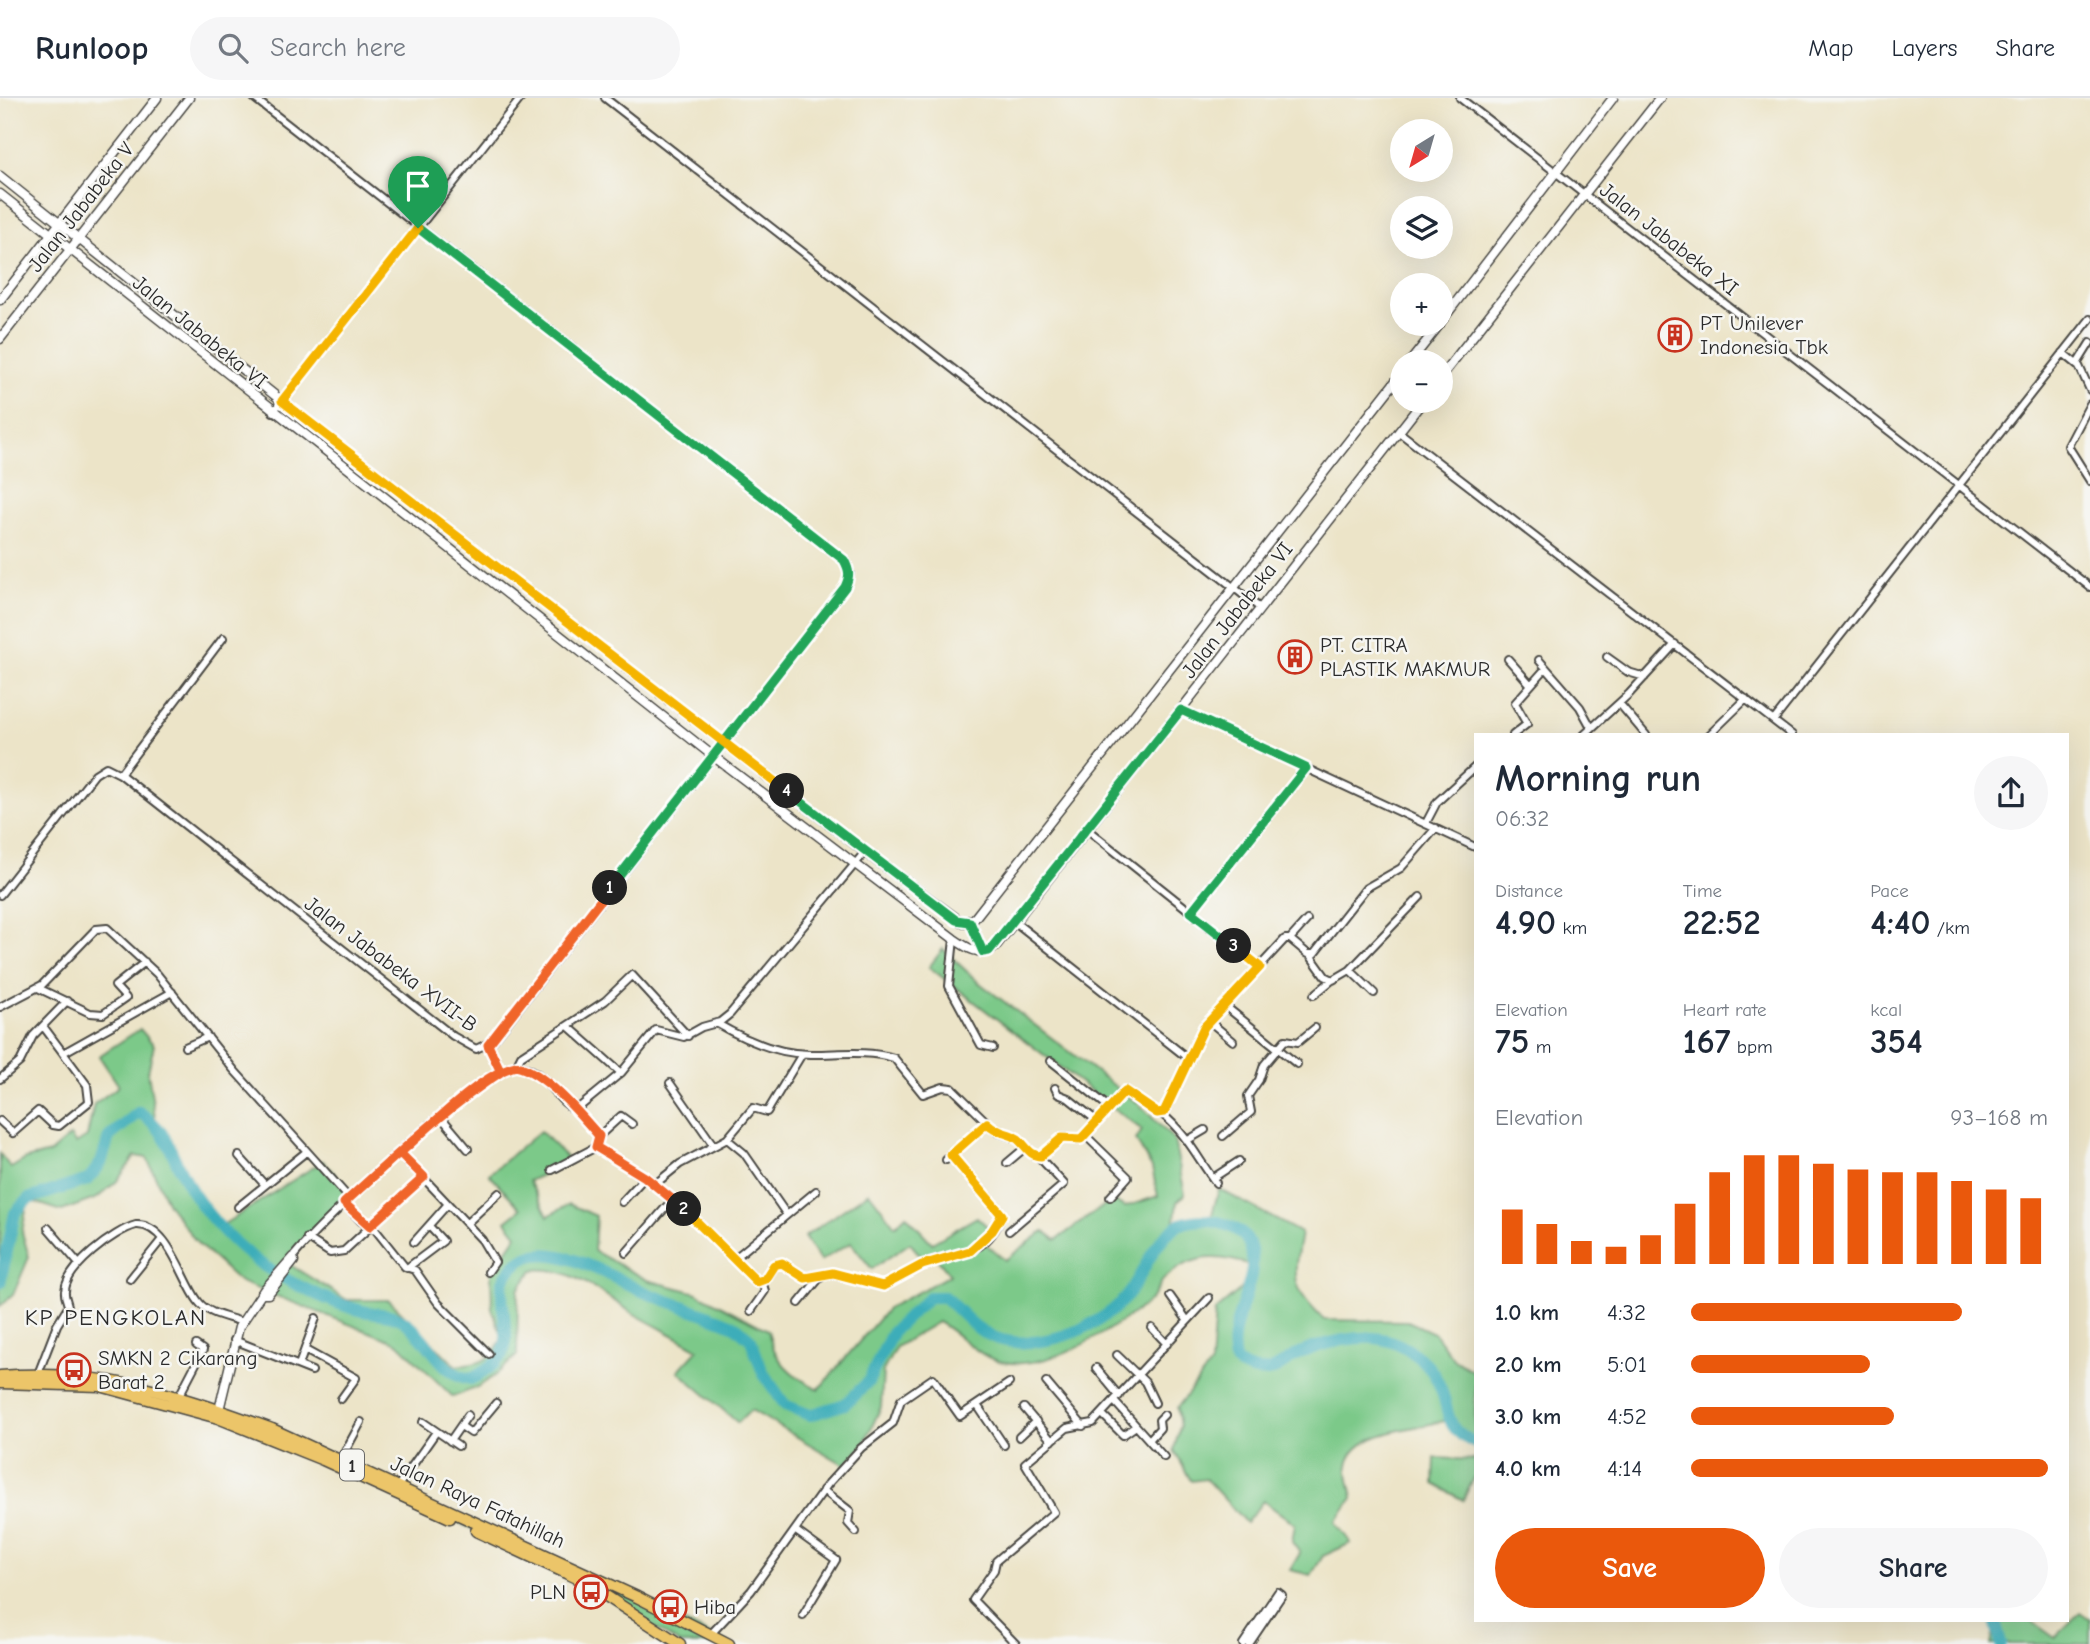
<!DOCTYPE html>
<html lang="en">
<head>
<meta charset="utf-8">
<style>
	body { margin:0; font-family:"Comic Neue",sans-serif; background:#f6f6f7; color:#1f2937; height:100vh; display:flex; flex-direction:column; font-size:26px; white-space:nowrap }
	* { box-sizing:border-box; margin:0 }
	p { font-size:23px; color:#747a83 }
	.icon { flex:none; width:38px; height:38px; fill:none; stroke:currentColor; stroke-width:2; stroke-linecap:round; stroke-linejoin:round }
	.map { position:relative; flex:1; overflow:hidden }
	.details { position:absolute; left:1474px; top:635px; width:595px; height:889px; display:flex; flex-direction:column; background:#fff; border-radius:0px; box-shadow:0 7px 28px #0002 }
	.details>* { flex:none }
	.needle { width:46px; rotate:217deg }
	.buttons { position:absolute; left:1390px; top:21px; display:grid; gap:14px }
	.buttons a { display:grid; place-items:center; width:63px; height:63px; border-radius:50%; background:#fff; box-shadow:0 7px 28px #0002; font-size:35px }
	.pin { position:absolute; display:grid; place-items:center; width:60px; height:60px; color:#fff; margin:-72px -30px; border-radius:50% 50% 50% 0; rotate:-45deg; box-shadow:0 0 7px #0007 }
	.pin .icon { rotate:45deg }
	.km { position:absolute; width:35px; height:35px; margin:-18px; border-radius:50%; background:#222; color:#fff; font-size:19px; line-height:35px; text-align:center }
	.round { display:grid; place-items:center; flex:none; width:74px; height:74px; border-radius:37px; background:#f6f6f7 }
	.headline { display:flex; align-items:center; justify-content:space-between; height:119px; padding:0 21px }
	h1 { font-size:38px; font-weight:600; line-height:52px }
	.metrics { display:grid; grid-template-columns:repeat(3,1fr); gap:10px; height:119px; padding:7px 21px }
	.metrics div { display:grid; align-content:center }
	.metrics b { font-size:35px; font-weight:600 }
	.metrics small { font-size:19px; font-weight:400 }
	.metrics p { font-size:19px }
	.chart { height:196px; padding:14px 21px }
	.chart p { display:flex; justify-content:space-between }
	.chart svg { width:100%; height:126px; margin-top:7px; stroke:#ea580c; stroke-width:6 }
	.button { display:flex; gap:14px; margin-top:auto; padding:14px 21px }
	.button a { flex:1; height:80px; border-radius:42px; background:#ea580c; color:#fff; font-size:28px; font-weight:600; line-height:80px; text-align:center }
	.button a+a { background:#f6f6f7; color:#1f2937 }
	ul { padding:0 21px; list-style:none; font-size:23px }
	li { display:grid; grid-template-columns:112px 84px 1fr; align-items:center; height:52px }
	li i { height:18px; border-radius:9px; background:#ea580c }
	header { display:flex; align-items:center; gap:42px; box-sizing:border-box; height:98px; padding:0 35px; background:#fff; border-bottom:2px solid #e0e1e3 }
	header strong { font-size:33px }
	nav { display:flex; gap:38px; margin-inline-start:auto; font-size:24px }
	.search { width:490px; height:63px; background:#f6f6f7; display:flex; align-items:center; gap:18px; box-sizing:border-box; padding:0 24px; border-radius:38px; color:#747a83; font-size:26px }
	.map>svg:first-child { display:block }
</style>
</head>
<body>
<header>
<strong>Runloop</strong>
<div class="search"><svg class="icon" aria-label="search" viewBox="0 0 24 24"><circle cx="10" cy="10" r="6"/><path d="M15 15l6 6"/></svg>Search here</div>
<nav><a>Map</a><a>Layers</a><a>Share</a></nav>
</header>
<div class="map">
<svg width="2090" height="1546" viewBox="0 0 2090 1546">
	<rect width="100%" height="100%" fill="#f6f6f2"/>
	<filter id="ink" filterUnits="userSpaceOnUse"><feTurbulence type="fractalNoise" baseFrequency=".0143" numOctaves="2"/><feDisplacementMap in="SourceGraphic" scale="14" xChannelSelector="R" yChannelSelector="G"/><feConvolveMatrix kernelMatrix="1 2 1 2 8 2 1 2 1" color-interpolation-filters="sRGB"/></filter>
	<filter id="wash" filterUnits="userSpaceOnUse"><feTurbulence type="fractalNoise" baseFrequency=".00686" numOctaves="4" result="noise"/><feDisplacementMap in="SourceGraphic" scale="28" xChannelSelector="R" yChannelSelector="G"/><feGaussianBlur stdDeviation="1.57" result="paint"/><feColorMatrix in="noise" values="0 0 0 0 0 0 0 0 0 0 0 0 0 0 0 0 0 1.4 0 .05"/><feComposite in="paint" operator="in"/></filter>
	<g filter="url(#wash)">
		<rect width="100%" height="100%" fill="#ece4c8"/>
		<path fill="#7bc989" stroke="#537a5a" stroke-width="2" d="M 943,851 L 977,883 L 1141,1008 L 1174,1042 L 1185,1096 L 1177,1104 L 1174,1130 L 1192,1121 L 1210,1124 L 1219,1091 L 1301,1135 C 1293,1180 1290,1189 1324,1222 L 1408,1223 L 1434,1235 L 1454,1262 L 1475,1274 L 1475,1345 L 1458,1337 L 1448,1322 C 1419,1331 1356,1331 1348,1367 C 1346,1376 1352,1391 1353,1400 L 1335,1424 L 1351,1445 L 1323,1458 L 1311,1477 L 1290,1472 L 1300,1455 L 1292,1444 L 1295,1426 L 1263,1403 L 1246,1425 L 1206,1381 L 1191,1383 L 1174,1352 L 1180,1328 L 1177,1310 L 1211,1266 L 1215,1213 L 1249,1184 L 1253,1168 C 1219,1156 1193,1155 1164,1181 C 1157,1188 1155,1200 1146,1206 C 1108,1234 1039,1281 990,1260 C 975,1254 955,1233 938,1224 L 896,1249 L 883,1273 L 881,1309 L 863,1348 L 845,1367 L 751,1312 L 738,1325 L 678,1273 L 698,1251 C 676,1238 653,1227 631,1214 C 601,1195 571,1168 533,1172 L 518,1192 L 517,1257 C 497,1277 480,1292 452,1298 L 398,1245 L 240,1184 L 198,1146 L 168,1106 L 147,1060 L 135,1058 L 117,1083 L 97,1100 L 62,1113 L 28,1102 L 22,1134 L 29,1159 L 13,1197 L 0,1208 L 0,1056 L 11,1070 L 26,1061 L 50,1055 L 70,1038 L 76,1046 L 87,1039 L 94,1006 L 119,988 L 99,958 L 140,931 L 154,947 L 148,974 L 156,1025 L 171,1048 L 186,1083 L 221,1128 L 323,1063 L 351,1094 L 311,1133 L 287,1165 L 347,1202 L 389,1202 L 456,1268 C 483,1266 489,1263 503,1240 L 492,1211 L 491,1175 L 517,1137 L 506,1123 L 521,1111 L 489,1076 L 540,1033 L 571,1064 L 529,1083 L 548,1118 L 569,1106 L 596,1118 L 594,1153 L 647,1182 L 697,1195 L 768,1232 C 773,1262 792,1279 819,1291 L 888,1210 L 950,1177 L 933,1156 L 924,1162 L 910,1145 L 872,1171 L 851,1145 L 820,1163 L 804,1139 L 869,1094 L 895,1128 L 906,1117 L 932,1145 L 977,1119 L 989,1130 L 982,1143 L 1005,1162 L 1044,1133 L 1056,1142 L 1112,1102 L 1125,1109 L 1158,1098 L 1152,1070 L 1136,1042 L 1142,1032 L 929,869 Z
			M 1435,1360 L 1475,1362 L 1475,1378 L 1463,1402 L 1434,1386 Z
			M 456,1416 L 729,1546 L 680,1546 L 572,1477 L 453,1422 Z
			M 2080,1514 L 2090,1521 L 2090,1546 L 1991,1546 L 1996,1523 L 2031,1523 L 2055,1540 Z"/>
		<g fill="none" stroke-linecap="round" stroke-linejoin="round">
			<path stroke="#3dadb9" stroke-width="12" d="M 0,1185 L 15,1115 L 28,1101 L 88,1082 L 101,1065 L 109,1039 L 139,1014 C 170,1034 169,1054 186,1083 C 202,1112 230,1143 257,1163 C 283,1182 332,1206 363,1213 C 380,1217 393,1214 408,1226 C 431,1244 440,1276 471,1281 C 524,1254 501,1234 502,1190 C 502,1181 509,1174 515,1167 C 548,1135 615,1183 649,1196 C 678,1207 707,1216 735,1228 L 751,1242 L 763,1275 L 785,1307 L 810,1317 L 845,1306 L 868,1284 L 893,1233 L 929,1199 L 944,1199 C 961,1213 972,1230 993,1239 C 1033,1256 1099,1231 1125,1200 C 1143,1179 1151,1147 1174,1130 C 1193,1115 1240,1123 1249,1146 C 1264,1182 1223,1225 1236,1265 C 1246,1271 1256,1275 1267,1273 C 1278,1272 1289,1260 1300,1255 C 1324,1245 1364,1234 1390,1243 C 1409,1250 1430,1265 1438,1284 C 1452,1313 1441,1329 1475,1345
				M 1995,1522 L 2001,1546"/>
		</g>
	</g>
	<g filter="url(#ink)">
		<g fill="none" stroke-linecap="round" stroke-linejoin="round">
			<defs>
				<path id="minor" d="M 605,0 L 1260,510
					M 1460,0 L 2090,489
					M 2063,255 L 2079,268 L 2090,292
					M 2077,266 L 2090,245
					M 2090,306 L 2068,348 L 2090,383
					M 273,314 L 521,0
					M 1399,334 L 1792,637
					M 223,540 L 120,676 L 453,938 L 476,951 L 493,943 L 845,489 L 850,475 L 844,462 L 254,0
					M 1607,559 L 1628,574 L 1645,579
					M 1508,561 L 1531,587
					M 1539,562 L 1580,609 L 1591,629
					M 1619,605 L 1646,637
					M 1181,612 L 1475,749
					M 1774,622 L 2090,221
					M 1513,637 L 1527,626 L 1515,605 L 1546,570
					M 1584,637 L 1629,596 L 1675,546
					M 1709,637 L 1746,601
					M 1426,725 L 1437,704 L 1475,669
					M 1088,732 L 1260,869
					M 0,797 L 95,676 L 106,669 L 120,676
					M 1191,814 L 1306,670
					M 1015,824 L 1190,962
					M 954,841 L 949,888 L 981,947 L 993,950
					M 1290,841 L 1307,822
					M 1310,857 L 1325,878 L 1333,882 L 1350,872 L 1420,799
					M 1350,872 L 1374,895
					M 38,890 L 90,915 L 103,916 L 126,900 L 115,888 L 145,864
					M 1314,897 L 1331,883
					M 1224,907 L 1297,966
					M 0,909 L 42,887 L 96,831 L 107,830 L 157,876 L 234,972 L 349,1100
					M 1209,923 L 1233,943
					M 716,925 C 745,942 779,957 813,956 C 841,956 866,952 894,960 L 923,996 L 943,989 L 952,990 L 997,1034 L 1016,1040 L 1034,1057 L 1041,1058 L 1062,1040 L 1081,1041 L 1125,993 L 1157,1015 L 1164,1014 L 1204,929 L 1285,841 L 1290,841 L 1308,856 L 1314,856 L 1366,790 L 1401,770 L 1436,730
					M 568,928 L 621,975
					M 488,947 L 501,974
					M 185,949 L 208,939
					M 63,955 L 172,894
					M 1051,963 L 1110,1010
					M 516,968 L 521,958 L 605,903 L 632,877 L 688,938
					M 0,981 L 20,964 L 33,938 L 67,903
					M 670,985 L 714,1048
					M 1055,990 L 1058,996 L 1068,1000 L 1097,1023
					M 576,1012 L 599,1038 L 596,1049 L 645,1079 L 688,1114 L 757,1184 L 765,1181 L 774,1167 L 781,1165 L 805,1179 L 833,1175 L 882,1188 C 896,1183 908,1173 921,1167 C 954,1152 985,1163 1002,1117 L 951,1057
					M 1162,1016 C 1186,1035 1198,1061 1216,1085
					M 441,1019 L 468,1051
					M 0,1023 L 13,1035 L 38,1013 L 53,1027 L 59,1028 L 89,1004 L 87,987 L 43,928
					M 1085,1037 L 1128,1079 L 1110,1099
					M 599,1038 L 621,1018 L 632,1026
					M 1223,1038 L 1251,1014 L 1248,998 L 1259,982 L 1264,967 L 1285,942 L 1298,944 L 1315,930
					M 727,1041 L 744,1055 L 787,1117
					M 1188,1042 L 1205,1032
					M 400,1055 L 482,1142 L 495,1164 L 488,1174
					M 239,1058 L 265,1087
					M 946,1062 L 987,1025
					M 1007,1065 L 1026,1049
					M 552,1072 L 596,1049
					M 1213,1080 L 1239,1063
					M 654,1087 L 680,1066 L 727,1041 L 753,1010 L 767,1014 L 802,956
					M 622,1104 L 645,1079
					M 344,1105 L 361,1123 L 374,1130 L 405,1169 L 415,1172 L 438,1205 L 489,1256
					M 238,1109 L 306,1054
					M 467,1125 L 499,1095
					M 48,1130 L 79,1166
					M 1009,1133 L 1064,1086 L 1039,1059
					M 307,1140 L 330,1155 L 344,1153 L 424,1079
					M 414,1144 L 447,1107
					M 626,1155 L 672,1102
					M 293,1159 C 317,1128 485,967 517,968 C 545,969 554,1003 576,1012 L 621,975 L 656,932 L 684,939 L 702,929 L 720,924 L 730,916 L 865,754
					M 735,1160 L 816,1093
					M 407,1170 L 443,1143 L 429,1128
					M 130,1181 L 162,1141
					M 1170,1198 L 1187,1222
					M 799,1205 L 822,1177
					M 751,1213 L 765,1193 L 762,1183
					M 1152,1230 L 1167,1246
					M 234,1242 L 312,1273
					M 305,1252 L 356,1280 L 341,1301
					M 1117,1257 L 1145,1284 L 1155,1305
					M 299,1267 L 316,1220
					M 1096,1270 L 1119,1298
					M 38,1276 L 57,1227 L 68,1209 C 68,1204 64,1199 65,1193 C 66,1169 114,1133 136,1127 C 168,1125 182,1182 198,1203 C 207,1216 228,1219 242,1224
					M 1046,1284 L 1083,1328
					M 178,1300 L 203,1252 L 196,1247
					M 1114,1303 L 1164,1359
					M 977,1307 L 1004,1347
					M 1024,1310 L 1052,1343
					M 1102,1316 L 1123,1337 L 1136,1328
					M 423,1324 L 458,1348
					M 461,1328 L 471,1335 L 496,1305
					M 1019,1339 L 1036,1323
					M 1149,1342 L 1160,1330 L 1159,1322 L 1164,1317
					M 450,1343 L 468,1317
					M 341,1361 L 361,1324
					M 398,1388 L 436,1334
					M 823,1392 L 850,1413 L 848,1425 L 856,1434
					M 796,1433 L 836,1462 L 803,1517
					M 710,1537 L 751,1493 L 828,1386 L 861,1350 L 893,1325 L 901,1302 L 933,1280 L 960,1318 L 1009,1285
					M 1016,1546 L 973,1502 L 994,1472 L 996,1463 L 1054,1414 L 1025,1365 L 1067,1330 L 1093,1325 L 1209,1200
					M 1243,1546 L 1278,1494
					M 1249,1546 L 1282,1497 L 1278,1494"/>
				<path id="tertiary" d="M 0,78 L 282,303 L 865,754 L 963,825 L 974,821 L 1402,275
					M 0,96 L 713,658 L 954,841 C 967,850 980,859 995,849 L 1423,303
					M 0,202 L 157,0
					M 1440,225 L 1613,0
					M 0,241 L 189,0
					M 1410,264 L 1440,226
					M 1440,280 L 1660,0
					M 970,824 L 983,854
					M 219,1312 L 239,1229 L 264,1192 L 293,1159 L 294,1163 L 268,1196 L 262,1196"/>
				<path id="trunk" d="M 0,1278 C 102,1270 178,1297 272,1331 L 637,1499 L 729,1546
					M 0,1285 L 100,1288 L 218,1320 L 323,1362 L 450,1420
					M 476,1433 L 583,1483 L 680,1546"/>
			</defs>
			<use href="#minor" stroke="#484743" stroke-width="10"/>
			<use href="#tertiary" stroke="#484743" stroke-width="11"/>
			<use href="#trunk" stroke="#484743" stroke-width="13"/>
			<use href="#minor" stroke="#fff" stroke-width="6"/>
			<use href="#tertiary" stroke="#fff" stroke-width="8"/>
			<use href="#trunk" stroke="#ecc569" stroke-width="10"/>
		</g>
	</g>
	<g fill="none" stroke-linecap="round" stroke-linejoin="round" filter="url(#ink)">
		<defs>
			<path id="split-1" d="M 418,130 L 844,462 C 850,473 850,478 845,489 L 610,790"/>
			<path id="split-2" d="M 610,790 L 488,947 L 501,974 C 444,1011 394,1060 344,1105 L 370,1128 L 424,1079 L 400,1055 C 428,1031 482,975 516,968 C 545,974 580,1016 599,1038 L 596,1049 L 645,1079 L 684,1111"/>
			<path id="split-3" d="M 684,1111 L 757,1184 L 765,1181 L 774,1167 L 782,1165 L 805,1180 L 833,1175 L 883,1188 L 922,1167 L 970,1153 L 992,1133 L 1002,1117 L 951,1057 L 987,1025 C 1001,1038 1007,1033 1018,1041 C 1026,1048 1030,1058 1041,1058 L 1062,1040 L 1081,1041 L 1125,993 L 1157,1015 L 1164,1014 L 1204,929 L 1260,869 L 1234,848"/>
			<path id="split-4" d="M 787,693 L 956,822 L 970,824 L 983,854 L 989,853 L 1181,612 L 1306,670 L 1191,814 L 1234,848"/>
			<path id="split-5" d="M 418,130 L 282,303 L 787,693"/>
		</defs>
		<use href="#split-1" stroke="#fff" stroke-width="14"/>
		<use href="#split-2" stroke="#fff" stroke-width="14"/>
		<use href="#split-3" stroke="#fff" stroke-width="14"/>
		<use href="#split-4" stroke="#fff" stroke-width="14"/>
		<use href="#split-5" stroke="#fff" stroke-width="14"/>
		<use href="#split-1" stroke="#22a559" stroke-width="9"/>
		<use href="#split-2" stroke="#f0652b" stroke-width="9"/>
		<use href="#split-3" stroke="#f5b400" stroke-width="9"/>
		<use href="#split-4" stroke="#22a559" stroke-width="9"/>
		<use href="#split-5" stroke="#f5b400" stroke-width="9"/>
	</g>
	<defs>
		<symbol id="building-ring" viewBox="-11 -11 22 22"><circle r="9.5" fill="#f6f6f2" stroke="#c8321e" stroke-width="1.5"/><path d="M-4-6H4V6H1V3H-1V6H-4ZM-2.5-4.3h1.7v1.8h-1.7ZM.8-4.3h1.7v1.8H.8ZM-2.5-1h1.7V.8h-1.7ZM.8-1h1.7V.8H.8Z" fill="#c8321e"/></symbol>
		<symbol id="bus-ring" viewBox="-11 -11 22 22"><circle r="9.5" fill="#f6f6f2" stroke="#c8321e" stroke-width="1.5"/><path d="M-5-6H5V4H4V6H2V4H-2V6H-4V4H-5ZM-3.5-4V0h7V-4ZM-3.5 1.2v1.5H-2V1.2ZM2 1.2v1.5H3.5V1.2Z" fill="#c8321e"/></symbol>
	</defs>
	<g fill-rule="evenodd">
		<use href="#building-ring" x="1656" y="218" width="38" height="38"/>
		<use href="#building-ring" x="1276" y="540" width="38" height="38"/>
		<use href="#bus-ring" x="55" y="1253" width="38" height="38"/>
		<use href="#bus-ring" x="572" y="1475" width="38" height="38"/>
		<use href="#bus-ring" x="651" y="1490" width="38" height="38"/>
	</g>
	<g text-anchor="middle" stroke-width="5" stroke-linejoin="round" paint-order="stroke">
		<rect fill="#f6f6f2" stroke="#686867" stroke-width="2" x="340" y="1351.5" width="24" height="31" rx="5"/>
		<g font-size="19" font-weight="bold" fill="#2b2b2b">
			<text x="352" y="1374">1</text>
		</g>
		<g font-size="21" fill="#2b2b2b" stroke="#f6f6f2">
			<text transform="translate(81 109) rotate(-52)" y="7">Jalan Jababeka V</text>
			<text transform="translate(1669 141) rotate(38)" y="7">Jalan Jababeka XI</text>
			<text transform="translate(200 234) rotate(39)" y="7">Jalan Jababeka VI</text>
			<text transform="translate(1237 512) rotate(-52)" y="7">Jalan Jababeka VI</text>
			<text transform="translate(391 866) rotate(37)" y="7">Jalan Jababeka XVII-B</text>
			<text transform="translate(478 1404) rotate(25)" y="7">Jalan Raya Fatahillah</text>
		</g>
		<g font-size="21" fill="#2b2b2b" stroke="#f6f6f2" text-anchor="start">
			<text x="1700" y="232">PT Unilever<tspan x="1700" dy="24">Indonesia Tbk</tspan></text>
			<text x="1320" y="554">PT. CITRA<tspan x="1320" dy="24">PLASTIK MAKMUR</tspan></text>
			<text x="98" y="1267">SMKN 2 Cikarang<tspan x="98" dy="24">Barat 2</tspan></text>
			<text x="566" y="1501" text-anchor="end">PLN</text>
			<text x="694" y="1516">Hiba</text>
		</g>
		<g font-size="23" letter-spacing="2" fill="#2b2b2b" stroke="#f6f6f2">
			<text x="116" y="1227">KP PENGKOLAN</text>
		</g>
	</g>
</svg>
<div class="buttons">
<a><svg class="needle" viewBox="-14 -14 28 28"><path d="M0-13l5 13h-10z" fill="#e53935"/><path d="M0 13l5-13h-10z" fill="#747a83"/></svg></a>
<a><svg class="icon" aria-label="layers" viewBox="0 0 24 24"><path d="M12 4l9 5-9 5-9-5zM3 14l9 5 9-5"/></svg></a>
<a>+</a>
<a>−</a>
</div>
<div class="pin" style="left:418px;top:130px;background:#1e9e55"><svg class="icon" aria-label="arrive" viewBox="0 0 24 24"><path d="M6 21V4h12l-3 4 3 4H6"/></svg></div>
<b class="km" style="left:610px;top:790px">1</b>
<b class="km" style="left:684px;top:1111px">2</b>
<b class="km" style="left:1234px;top:848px">3</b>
<b class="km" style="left:787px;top:693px">4</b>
<section class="details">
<div class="headline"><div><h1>Morning run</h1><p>06:32</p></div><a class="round"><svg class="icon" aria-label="share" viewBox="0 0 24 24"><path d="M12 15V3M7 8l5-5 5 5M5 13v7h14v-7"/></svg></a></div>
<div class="metrics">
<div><p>Distance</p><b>4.90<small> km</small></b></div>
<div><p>Time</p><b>22:52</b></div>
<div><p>Pace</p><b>4:40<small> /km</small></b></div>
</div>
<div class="metrics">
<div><p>Elevation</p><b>75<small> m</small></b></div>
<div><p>Heart rate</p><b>167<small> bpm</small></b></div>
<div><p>kcal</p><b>354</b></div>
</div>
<div class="chart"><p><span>Elevation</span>93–168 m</p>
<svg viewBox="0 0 160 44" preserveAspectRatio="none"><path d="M5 44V25M15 44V30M25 44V36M35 44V38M45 44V34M55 44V23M65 44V12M75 44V6M85 44V6M95 44V9M105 44V11M115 44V12M125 44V12M135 44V15M145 44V18M155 44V21"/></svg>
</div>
<ul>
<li><b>1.0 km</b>4:32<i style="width:76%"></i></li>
<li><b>2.0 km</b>5:01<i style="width:50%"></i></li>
<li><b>3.0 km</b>4:52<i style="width:57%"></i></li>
<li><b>4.0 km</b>4:14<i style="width:100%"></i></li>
</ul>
<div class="button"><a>Save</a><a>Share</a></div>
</section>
</div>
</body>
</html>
